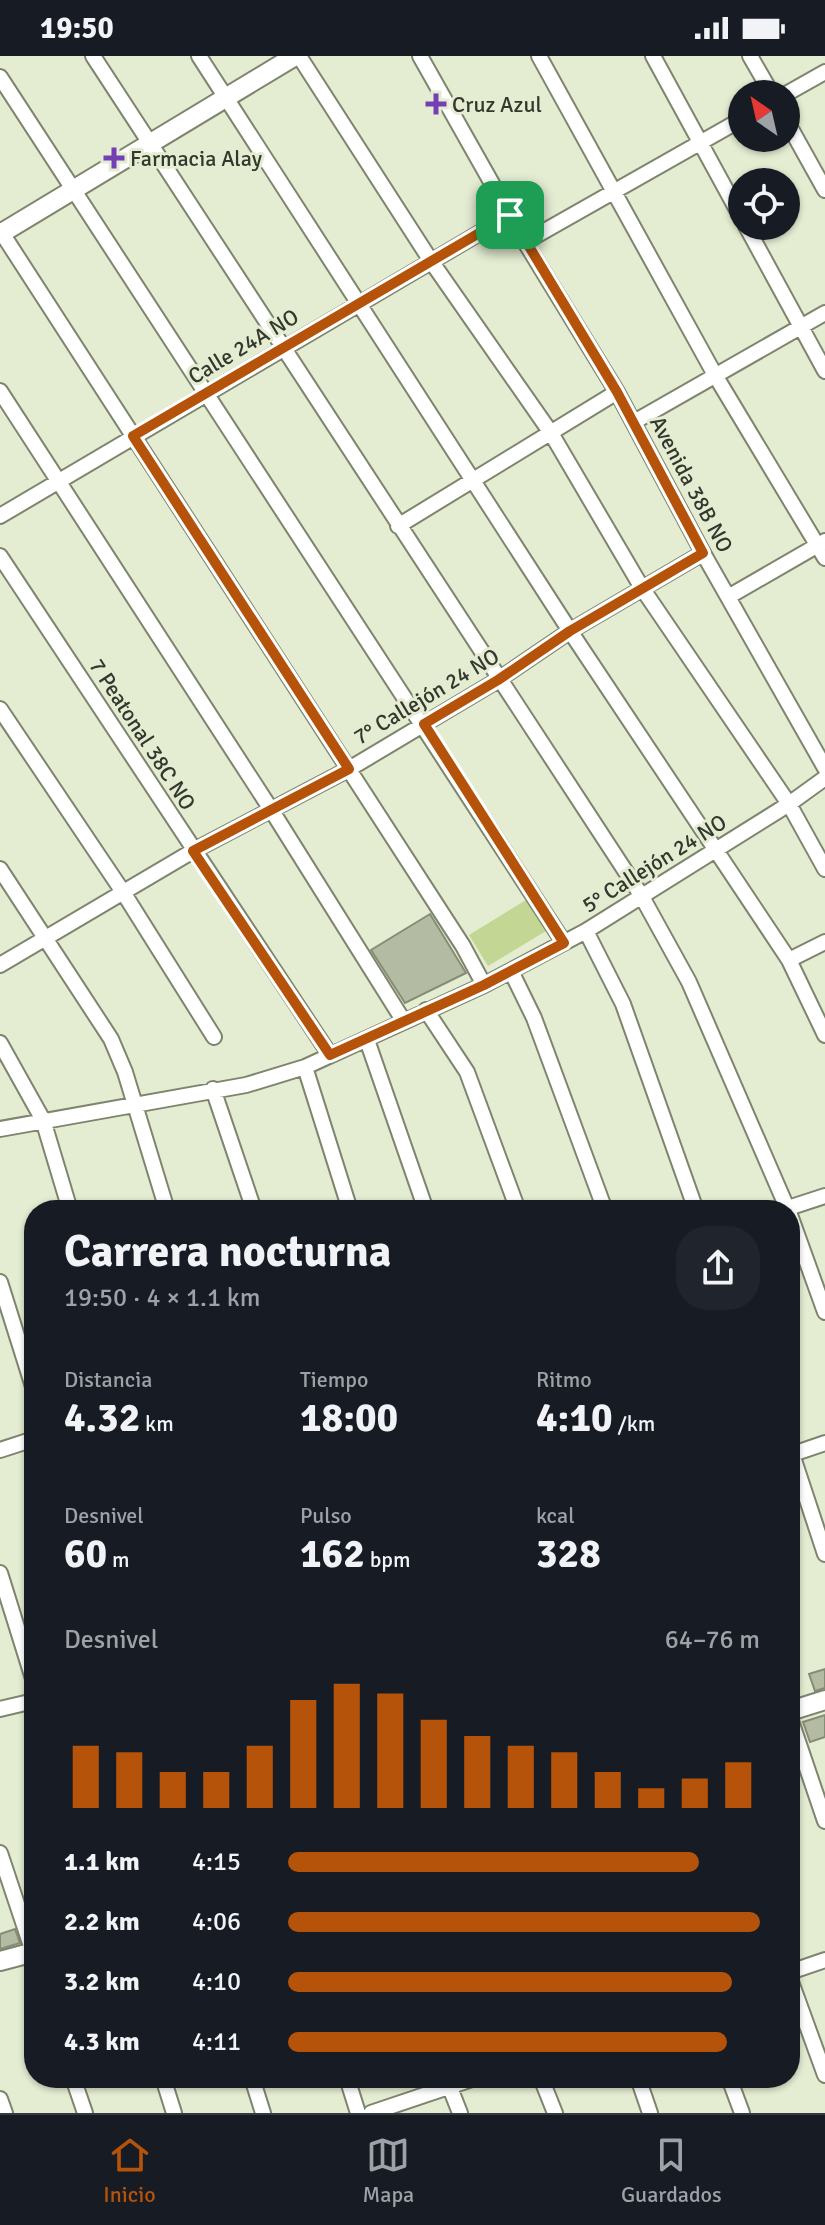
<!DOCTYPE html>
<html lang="es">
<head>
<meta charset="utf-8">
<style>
	body { margin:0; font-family:Signika,sans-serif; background:#20242c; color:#f1f3f6; height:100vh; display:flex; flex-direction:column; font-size:30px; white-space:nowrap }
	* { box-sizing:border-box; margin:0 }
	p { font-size:26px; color:#9ea1a6 }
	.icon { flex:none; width:44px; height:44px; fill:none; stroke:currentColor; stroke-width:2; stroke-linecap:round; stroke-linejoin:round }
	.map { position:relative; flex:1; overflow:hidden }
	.sheet { position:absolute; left:24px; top:1144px; width:776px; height:888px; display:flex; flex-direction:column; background:#171b24; border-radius:32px; box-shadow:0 2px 6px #0004 }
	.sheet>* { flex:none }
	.needle { width:52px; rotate:326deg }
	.tools { position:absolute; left:728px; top:24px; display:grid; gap:16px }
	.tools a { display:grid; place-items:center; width:72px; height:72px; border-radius:50%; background:#171b24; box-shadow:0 2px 6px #0004; font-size:40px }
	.pin { position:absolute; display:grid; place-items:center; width:68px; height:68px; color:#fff; margin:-34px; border-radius:16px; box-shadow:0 4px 12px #0006 }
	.round { display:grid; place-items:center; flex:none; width:84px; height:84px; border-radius:32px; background:#20242c }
	.head { display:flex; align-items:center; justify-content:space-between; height:136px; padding:0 40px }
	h1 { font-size:44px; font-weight:800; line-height:60px }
	.figures { display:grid; grid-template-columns:repeat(3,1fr); gap:12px; height:136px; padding:8px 40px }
	.figures div { display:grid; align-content:center }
	.figures b { font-size:40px; font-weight:800 }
	.figures small { font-size:22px; font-weight:400 }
	.figures p { font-size:22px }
	.chart { height:224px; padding:16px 40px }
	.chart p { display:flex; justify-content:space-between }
	.chart svg { width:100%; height:144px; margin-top:8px; stroke:#b45309; stroke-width:6 }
	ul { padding:0 40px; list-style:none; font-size:26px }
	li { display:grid; grid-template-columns:128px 96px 1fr; align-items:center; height:60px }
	li i { height:20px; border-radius:10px; background:#b45309 }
	.status { display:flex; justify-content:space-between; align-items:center; height:56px; padding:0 40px; background:#171b24; direction:ltr }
	.status svg { height:22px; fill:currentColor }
	.menu { display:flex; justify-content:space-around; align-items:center; height:112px; border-top:2px solid #363941; background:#171b24; font-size:22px; color:#9ea1a6 }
	.menu a { display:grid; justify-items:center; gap:4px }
	.menu .current { color:#b45309 }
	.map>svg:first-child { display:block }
</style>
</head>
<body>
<div class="status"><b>19:50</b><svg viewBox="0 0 49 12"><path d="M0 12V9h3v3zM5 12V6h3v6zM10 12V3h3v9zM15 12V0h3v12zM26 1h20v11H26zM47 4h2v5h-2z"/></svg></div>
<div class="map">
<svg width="825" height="2057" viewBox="0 0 825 2057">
	<rect width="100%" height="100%" fill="#e4ecd2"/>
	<path fill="#c3d693" d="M 526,844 L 546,875 L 488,910 L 469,879 Z"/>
	<path fill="#b3bba2" stroke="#868c75" stroke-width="2" d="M 430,858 L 466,917 L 405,947 L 371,894 Z
		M 825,1613 L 825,1632 L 815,1635 L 809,1618 Z
		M 825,1659 L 825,1681 L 810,1686 L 803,1666 Z
		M 15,1873 L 20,1887 L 0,1893 L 0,1878 Z"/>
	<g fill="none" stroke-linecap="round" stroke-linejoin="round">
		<defs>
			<path id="street" d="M 93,0 L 641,839 L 689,926 L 788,1154
				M 199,0 L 570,575 L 789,904 L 825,979
				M 299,0 L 431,205 L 551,377 L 642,532 L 789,748 L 825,813
				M 420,0 L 525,186 L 617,336 L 703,497 L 825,712
				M 539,0 L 715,319 L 825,502
				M 653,0 L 742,163
				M 750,0 L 772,38
				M 0,21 L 564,887
				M 786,38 L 825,16
				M 786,64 L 825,134
				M 746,170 L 825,315
				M 0,174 L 463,890 L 484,929
				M 525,186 L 742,63
				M 0,335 L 272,755 L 403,964
				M 634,366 L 825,257
				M 0,460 L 510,159
				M 398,470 L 617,336
				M 0,500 L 330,999
				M 728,541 L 825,485
				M 0,653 L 123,836 L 214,981
				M 0,813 L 111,983 L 125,1016 L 167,1154
				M 586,875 L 623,948 L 696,1154
				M 789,904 L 825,886
				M 0,909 L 193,795 L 349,713 L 498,624 L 570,575 L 703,497
				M 511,915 L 534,962 L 605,1154
				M 426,954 L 467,1016 L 518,1154
				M 367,984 L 426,1154
				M 0,987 L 43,1064 L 70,1154
				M 305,1011 L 350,1154
				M 213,1033 L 254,1154
				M 0,1073 L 246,1029 L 305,1011 L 484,929 L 586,875 L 789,748 L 825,722
				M 782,1154 L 825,1140
				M 790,1159 L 825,1256
				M 0,1226 L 34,1334
				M 790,1392 L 825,1498
				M 0,1394 L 34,1383
				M 790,1399 L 825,1387
				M 0,1517 L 34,1626
				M 0,1653 L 34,1645
				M 790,1662 L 825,1765
				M 0,1797 L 34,1899
				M 790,1916 L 825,1904
				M 790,1923 L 825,2019
				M 73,2022 L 85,2057
				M 163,2022 L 174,2057
				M 252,2022 L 263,2057
				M 347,2022 L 358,2057
				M 541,2022 L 555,2057
				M 638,2022 L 650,2057
				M 729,2022 L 742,2057
				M 447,2024 L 460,2057
				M 0,2043 L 5,2057
				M 371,2057 L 475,2022"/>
			<path id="secondary" d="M 0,178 L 295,0
				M 790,1655 L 825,1644
				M 0,1905 L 34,1896"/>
		</defs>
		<use href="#street" stroke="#7e856e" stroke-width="18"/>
		<use href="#secondary" stroke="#7e856e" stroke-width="22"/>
		<use href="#street" stroke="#fff" stroke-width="14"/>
		<use href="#secondary" stroke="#fff" stroke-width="18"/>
	</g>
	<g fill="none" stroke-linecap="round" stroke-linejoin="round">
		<defs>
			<path id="route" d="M 510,159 L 617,336 L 703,497 L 570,575 L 498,624 L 424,668 L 564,887 L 484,929 L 330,999 L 193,795 L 349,713 L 133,380 Z"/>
		</defs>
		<use href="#route" stroke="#fff" stroke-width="16"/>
		<use href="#route" stroke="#b45309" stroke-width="10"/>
	</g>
	<g fill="#743eb4" stroke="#e4ecd2" stroke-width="3">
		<path d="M432 36h8v8h8v8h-8v8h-8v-8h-8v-8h8z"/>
		<path d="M110 90h8v8h8v8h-8v8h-8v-8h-8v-8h8z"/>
	</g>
	<g text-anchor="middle" stroke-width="6" stroke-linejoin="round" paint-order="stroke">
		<g font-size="22" fill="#34372d" stroke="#e4ecd2" text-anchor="start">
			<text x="452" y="56">Cruz Azul</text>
			<text x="130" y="110">Farmacia Alay</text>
		</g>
		<g font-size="22" fill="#34372d" stroke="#e4ecd2">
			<text transform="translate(243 290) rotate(-31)" y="8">Calle 24A NO</text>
			<text transform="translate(692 428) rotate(62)" y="8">Avenida 38B NO</text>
			<text transform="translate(426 640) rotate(-31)" y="8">7° Callejón 24 NO</text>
			<text transform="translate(143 678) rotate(57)" y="8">7 Peatonal 38C NO</text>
			<text transform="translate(654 807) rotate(-32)" y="8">5° Callejón 24 NO</text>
		</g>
	</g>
</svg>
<div class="tools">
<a><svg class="needle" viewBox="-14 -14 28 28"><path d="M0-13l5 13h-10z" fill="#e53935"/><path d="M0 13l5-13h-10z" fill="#9ea1a6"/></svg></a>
<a><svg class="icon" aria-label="locate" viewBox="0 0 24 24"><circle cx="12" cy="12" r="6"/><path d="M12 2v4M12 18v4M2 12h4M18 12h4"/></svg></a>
</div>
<div class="pin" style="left:510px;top:159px;background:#1e9e55"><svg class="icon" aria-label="arrive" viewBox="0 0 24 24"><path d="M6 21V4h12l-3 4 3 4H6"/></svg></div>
<section class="sheet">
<div class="head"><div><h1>Carrera nocturna</h1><p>19:50 · 4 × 1.1 km</p></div><a class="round"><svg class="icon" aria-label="share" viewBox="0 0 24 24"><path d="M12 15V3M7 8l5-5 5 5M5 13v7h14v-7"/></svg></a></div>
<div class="figures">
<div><p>Distancia</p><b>4.32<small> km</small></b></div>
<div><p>Tiempo</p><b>18:00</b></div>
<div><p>Ritmo</p><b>4:10<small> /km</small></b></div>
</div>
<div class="figures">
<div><p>Desnivel</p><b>60<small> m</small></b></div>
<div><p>Pulso</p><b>162<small> bpm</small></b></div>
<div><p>kcal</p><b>328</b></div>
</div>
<div class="chart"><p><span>Desnivel</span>64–76 m</p>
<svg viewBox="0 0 160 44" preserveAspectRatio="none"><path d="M5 44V25M15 44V27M25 44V33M35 44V33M45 44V25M55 44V11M65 44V6M75 44V9M85 44V17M95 44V22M105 44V25M115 44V27M125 44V33M135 44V38M145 44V35M155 44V30"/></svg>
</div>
<ul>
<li><b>1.1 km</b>4:15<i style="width:87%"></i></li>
<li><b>2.2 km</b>4:06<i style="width:100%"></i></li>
<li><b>3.2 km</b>4:10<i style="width:94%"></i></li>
<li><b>4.3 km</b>4:11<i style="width:93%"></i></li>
</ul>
</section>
</div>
<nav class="menu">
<a class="current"><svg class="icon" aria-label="home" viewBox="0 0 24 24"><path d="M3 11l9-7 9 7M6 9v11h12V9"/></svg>Inicio</a>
<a><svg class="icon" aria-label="map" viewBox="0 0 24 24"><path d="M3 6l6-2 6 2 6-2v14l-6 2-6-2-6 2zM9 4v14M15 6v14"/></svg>Mapa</a>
<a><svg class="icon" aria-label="saved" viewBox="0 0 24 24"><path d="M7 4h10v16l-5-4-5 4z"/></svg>Guardados</a>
</nav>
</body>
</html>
